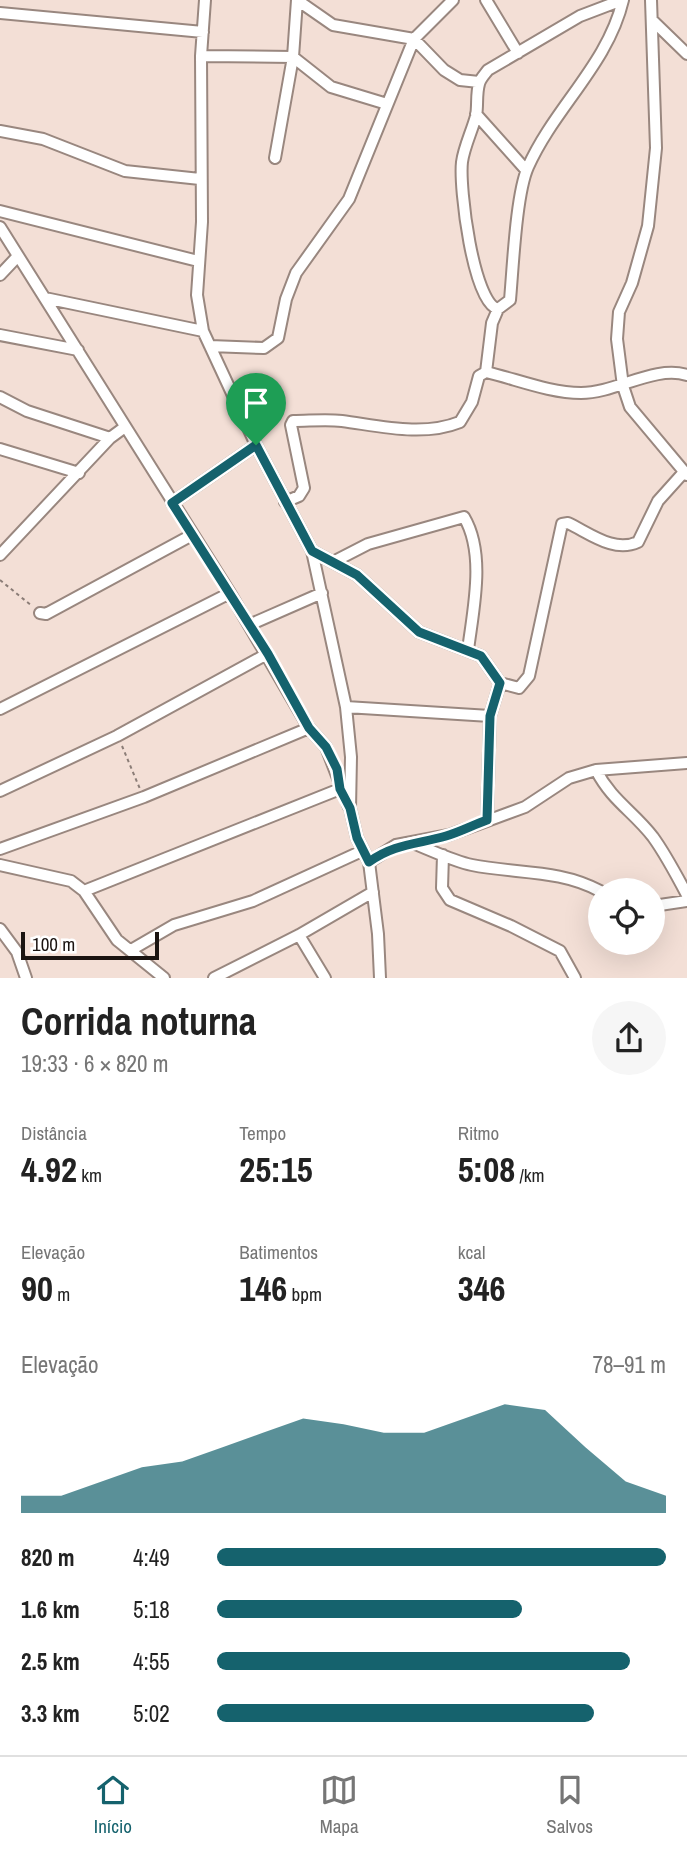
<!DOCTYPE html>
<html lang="pt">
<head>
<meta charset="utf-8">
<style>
	body { margin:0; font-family:"Archivo Narrow",sans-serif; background:#f6f6f6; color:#222; height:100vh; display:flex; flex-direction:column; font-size:26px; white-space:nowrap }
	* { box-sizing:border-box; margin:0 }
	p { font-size:23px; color:#767676 }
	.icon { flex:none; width:38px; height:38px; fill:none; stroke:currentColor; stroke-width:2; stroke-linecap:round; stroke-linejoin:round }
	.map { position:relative; height:978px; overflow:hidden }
	.panel { display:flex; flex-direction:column; background:#fff; flex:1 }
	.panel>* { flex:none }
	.controls { position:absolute; left:588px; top:878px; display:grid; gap:14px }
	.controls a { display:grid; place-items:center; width:77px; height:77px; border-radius:50%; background:#fff; box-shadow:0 7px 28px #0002; font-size:35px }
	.scale { position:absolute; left:21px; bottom:18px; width:138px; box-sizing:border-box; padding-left:7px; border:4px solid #1b1411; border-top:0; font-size:19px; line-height:24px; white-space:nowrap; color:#1b1411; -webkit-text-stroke:5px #fff; paint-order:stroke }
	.pin { position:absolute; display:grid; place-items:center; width:60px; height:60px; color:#fff; margin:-72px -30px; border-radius:50% 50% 50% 0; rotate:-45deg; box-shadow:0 0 7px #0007 }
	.pin .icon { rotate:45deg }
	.round { display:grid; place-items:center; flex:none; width:74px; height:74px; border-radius:37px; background:#f6f6f6 }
	.summary { display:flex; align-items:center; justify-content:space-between; height:119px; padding:0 21px }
	h1 { font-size:38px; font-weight:700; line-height:52px }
	.figures { display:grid; grid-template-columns:repeat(3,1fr); gap:10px; height:119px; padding:7px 21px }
	.figures div { display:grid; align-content:center }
	.figures b { font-size:35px; font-weight:700 }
	.figures small { font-size:19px; font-weight:400 }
	.figures p { font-size:19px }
	.chart { height:196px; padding:14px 21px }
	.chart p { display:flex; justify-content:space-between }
	.chart svg { width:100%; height:126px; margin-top:7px; fill:#15626d; opacity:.7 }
	ul { padding:0 21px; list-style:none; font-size:23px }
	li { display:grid; grid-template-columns:112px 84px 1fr; align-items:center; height:52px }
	li i { height:18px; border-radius:9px; background:#15626d }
	.tab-bar { display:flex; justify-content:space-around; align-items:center; height:98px; border-top:2px solid #e0e0e0; background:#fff; font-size:19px; color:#767676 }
	.tab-bar a { display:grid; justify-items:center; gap:4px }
	.tab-bar .active { color:#15626d }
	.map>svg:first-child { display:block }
</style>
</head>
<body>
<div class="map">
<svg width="687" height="978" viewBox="0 0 687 978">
	<rect width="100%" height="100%" fill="#f3dfd6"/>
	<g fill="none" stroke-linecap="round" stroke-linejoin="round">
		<defs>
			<path id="minor" d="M 205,0 L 201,56 L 202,222 L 197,295 L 203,331 L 256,445 L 312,551 L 346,707 L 351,757 L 350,808 L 357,838 L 369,862 L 378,934 L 380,978
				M 297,0 L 333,25 L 414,39 L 444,70 L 460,80 L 479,82
				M 486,0 L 518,53
				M 651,0 L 656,148 L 648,226 L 632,283 L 619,312 L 617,339 L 623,386 L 630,407 L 687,475
				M 0,13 L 203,32
				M 652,20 L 687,54
				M 201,56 L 293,57 L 331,87 L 387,104
				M 476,114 L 526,170
				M 0,131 L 43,139 L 125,171 L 200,179
				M 275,158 L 293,57 L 297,0
				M 0,211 L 198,261
				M 0,227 L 230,593 L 309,728 L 326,747 L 349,807
				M 0,275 L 17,257
				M 45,298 L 203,331
				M 498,309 C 473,303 459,187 462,162 C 464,147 472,131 476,116 C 478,106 476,94 479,84 C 480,79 485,74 488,70 L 580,16 L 622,0
				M 0,335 L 78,350
				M 210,346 L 264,348 L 278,338 L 286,299 L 296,273 L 349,199 L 414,39 L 453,0
				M 486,372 C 516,379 550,393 581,393 C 616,393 654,365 687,375
				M 0,397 L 27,411 L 110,438
				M 0,449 L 79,473
				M 285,502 L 299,496 L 304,488 L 291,425 L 293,421 C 309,421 326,419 342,421 C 380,426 423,437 460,422 L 472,402 L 479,376 L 486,372 L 492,323 L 498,309 L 510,300 C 513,267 516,194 528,167 C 554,108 608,64 623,0
				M 172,503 L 256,445
				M 312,551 L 357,575 L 419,632 L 481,656 L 500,683 L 519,688 L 529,676 L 562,524 L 568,523 C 591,534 614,553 638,542 L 658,501 L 684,472
				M 0,555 L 110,438 L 125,427
				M 333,562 L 368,544 L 464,517 C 486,554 473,610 468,650
				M 40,613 L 46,614 L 192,535
				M 249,625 L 322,593
				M 346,707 L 490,716
				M 0,709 L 230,593
				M 596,770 C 612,801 633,811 653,837 C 666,855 677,876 687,895
				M 0,791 L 117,736 L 267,654
				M 487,820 L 490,716 L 500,683
				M 415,844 C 433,851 453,861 472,865 C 516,874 560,869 600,891
				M 0,849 L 144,797 L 309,728
				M 443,855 L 442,888 L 450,900 L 511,926 L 560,951 L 575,978
				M 369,862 L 396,845 L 449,835 L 525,807 L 569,778 L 596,770 L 687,763
				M 0,865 L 71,881 L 84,891 L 117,940 L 164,978
				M 84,891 L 340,789
				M 653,906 L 687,901
				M 0,929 L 17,952 L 26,978
				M 299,935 L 325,978
				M 131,950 L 174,925 L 253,901 L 362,851
				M 214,978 L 299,935 L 373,892"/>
		</defs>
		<use href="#minor" stroke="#99877f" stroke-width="14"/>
		<path stroke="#8b7d77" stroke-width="2" stroke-dasharray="3.5 3.5" stroke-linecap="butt" d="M 0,580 L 32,606
			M 122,746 L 140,789"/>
		<use href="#minor" stroke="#fff" stroke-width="10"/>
	</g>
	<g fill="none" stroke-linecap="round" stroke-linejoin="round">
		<defs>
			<path id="route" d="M 256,445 L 312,551 L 357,575 L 419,632 L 481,656 L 500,683 L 490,716 L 487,820 C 473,825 460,832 446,836 C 418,844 393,844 369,862 L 357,838 L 350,808 L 340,789 L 337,769 L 326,747 L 309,728 L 268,654 L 172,503 Z"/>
		</defs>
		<use href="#route" stroke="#fff" stroke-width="14"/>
		<use href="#route" stroke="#15626d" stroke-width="9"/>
	</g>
</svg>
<div class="controls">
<a><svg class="icon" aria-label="locate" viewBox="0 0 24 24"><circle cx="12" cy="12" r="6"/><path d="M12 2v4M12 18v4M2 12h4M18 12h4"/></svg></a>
</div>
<div class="scale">100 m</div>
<div class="pin" style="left:256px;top:445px;background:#1e9e55"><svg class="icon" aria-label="arrive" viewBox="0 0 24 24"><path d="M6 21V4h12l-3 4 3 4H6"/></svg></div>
</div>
<section class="panel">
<div class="summary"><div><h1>Corrida noturna</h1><p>19:33 · 6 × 820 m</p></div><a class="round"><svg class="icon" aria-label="share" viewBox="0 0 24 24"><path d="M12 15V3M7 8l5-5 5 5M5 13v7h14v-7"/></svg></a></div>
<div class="figures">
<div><p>Distância</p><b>4.92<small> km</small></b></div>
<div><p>Tempo</p><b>25:15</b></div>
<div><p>Ritmo</p><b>5:08<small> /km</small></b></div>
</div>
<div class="figures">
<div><p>Elevação</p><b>90<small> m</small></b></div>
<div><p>Batimentos</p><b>146<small> bpm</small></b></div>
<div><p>kcal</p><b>346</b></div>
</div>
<div class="chart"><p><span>Elevação</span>78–91 m</p>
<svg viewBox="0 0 160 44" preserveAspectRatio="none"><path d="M0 44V38L10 38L20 33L30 28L40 26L50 21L60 16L70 11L80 13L90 16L100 16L110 11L120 6L130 8L140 21L150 33L160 38V44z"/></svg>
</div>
<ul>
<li><b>820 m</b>4:49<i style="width:100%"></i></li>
<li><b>1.6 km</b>5:18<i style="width:68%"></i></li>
<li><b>2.5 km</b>4:55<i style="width:92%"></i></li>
<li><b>3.3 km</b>5:02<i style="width:84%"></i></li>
</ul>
</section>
<nav class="tab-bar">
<a class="active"><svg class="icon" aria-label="home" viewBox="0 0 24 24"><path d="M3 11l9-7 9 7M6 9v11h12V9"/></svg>Início</a>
<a><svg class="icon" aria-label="map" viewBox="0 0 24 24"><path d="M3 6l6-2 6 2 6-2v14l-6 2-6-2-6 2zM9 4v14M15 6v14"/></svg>Mapa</a>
<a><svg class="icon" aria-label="saved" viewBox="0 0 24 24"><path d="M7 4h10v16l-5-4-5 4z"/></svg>Salvos</a>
</nav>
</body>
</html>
